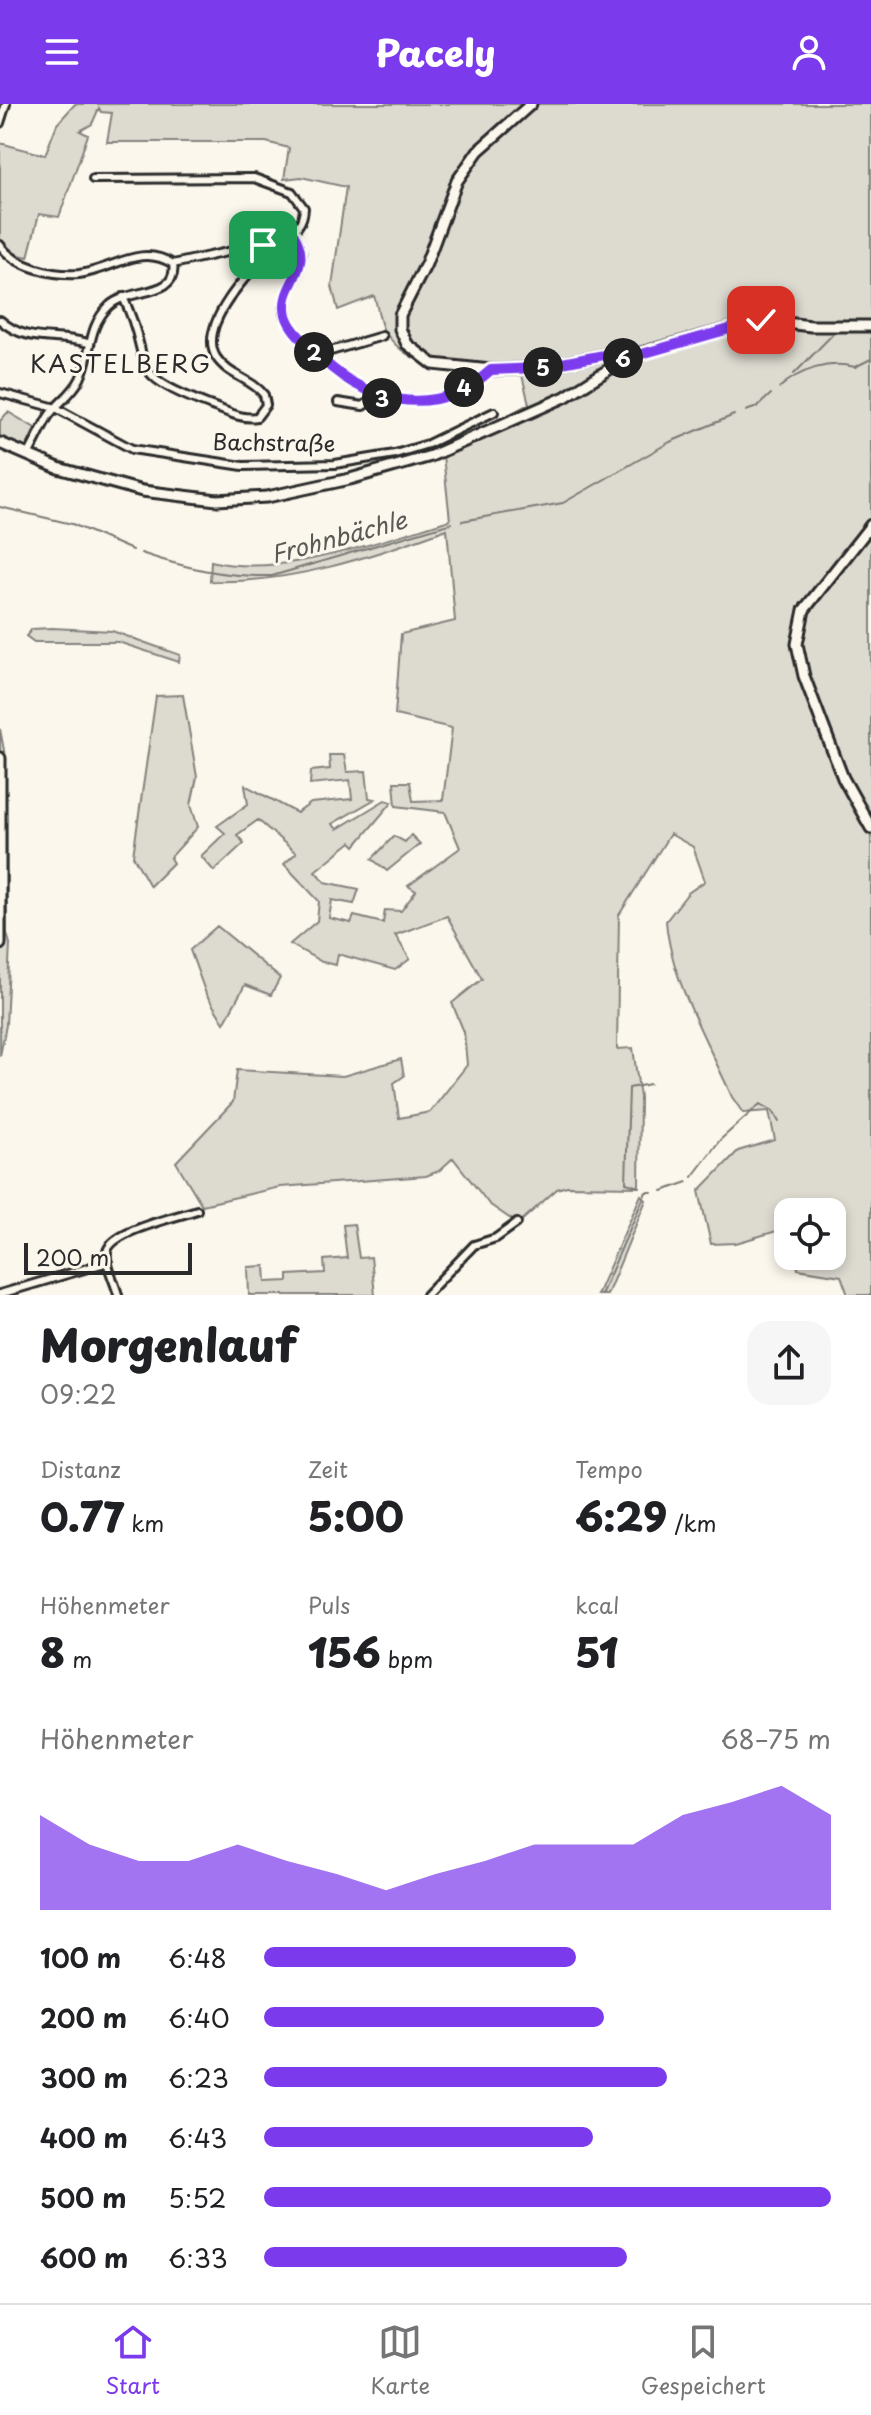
<!DOCTYPE html>
<html lang="de">
<head>
<meta charset="utf-8">
<style>
	body { margin:0; font-family:"Playpen Sans",sans-serif; background:#f6f6f6; color:#202124; height:100vh; display:flex; flex-direction:column; font-size:30px; white-space:nowrap }
	* { box-sizing:border-box; margin:0 }
	p { font-size:26px; color:#757577 }
	.icon { flex:none; width:44px; height:44px; fill:none; stroke:currentColor; stroke-width:2; stroke-linecap:round; stroke-linejoin:round }
	.map { position:relative; height:1191px; overflow:hidden }
	.panel { display:flex; flex-direction:column; background:#fff; flex:1 }
	.panel>* { flex:none }
	.buttons { position:absolute; left:774px; top:1094px; display:grid; gap:16px }
	.buttons a { display:grid; place-items:center; width:72px; height:72px; border-radius:16px; background:#fff; box-shadow:0 4px 12px #0003; font-size:40px }
	.scale { position:absolute; left:24px; bottom:20px; width:168px; box-sizing:border-box; padding-left:8px; border:4px solid #2b2b2b; border-top:0; font-size:22px; line-height:28px; white-space:nowrap; color:#2b2b2b; -webkit-text-stroke:6px #fbf7ec; paint-order:stroke }
	.pin { position:absolute; display:grid; place-items:center; width:68px; height:68px; color:#fff; margin:-34px; border-radius:16px; box-shadow:0 4px 12px #0006 }
	.km { position:absolute; width:40px; height:40px; margin:-20px; border-radius:50%; background:#222; color:#fff; font-size:22px; line-height:40px; text-align:center }
	.round { display:grid; place-items:center; flex:none; width:84px; height:84px; border-radius:24px; background:#f6f6f6 }
	.overview { display:flex; align-items:center; justify-content:space-between; height:136px; padding:0 40px }
	h1 { font-size:44px; font-weight:800; line-height:60px }
	.figures { display:grid; grid-template-columns:repeat(3,1fr); gap:12px; height:136px; padding:8px 40px }
	.figures div { display:grid; align-content:center }
	.figures b { font-size:40px; font-weight:800 }
	.figures small { font-size:22px; font-weight:400 }
	.figures p { font-size:22px }
	.chart { height:224px; padding:16px 40px }
	.chart p { display:flex; justify-content:space-between }
	.chart svg { width:100%; height:144px; margin-top:8px; fill:#7c3aed; opacity:.7 }
	ul { padding:0 40px; list-style:none; font-size:26px }
	li { display:grid; grid-template-columns:128px 96px 1fr; align-items:center; height:60px }
	li i { height:20px; border-radius:10px; background:#7c3aed }
	header { display:flex; justify-content:space-between; align-items:center; height:104px; padding:0 40px; background:#7c3aed; color:#fff; font-size:36px; font-weight:800 }
	.tabs { display:flex; justify-content:space-around; align-items:center; height:112px; border-top:2px solid #e0e0e0; background:#fff; font-size:22px; color:#757577 }
	.tabs a { display:grid; justify-items:center; gap:4px }
	.tabs .selected { color:#7c3aed }
	.map>svg:first-child { display:block }
</style>
</head>
<body>
<header><svg class="icon" aria-label="menu" viewBox="0 0 24 24"><path d="M4 6h16M4 12h16M4 18h16"/></svg>Pacely<svg class="icon" aria-label="person" viewBox="0 0 24 24"><circle cx="12" cy="8" r="4"/><path d="M4 21q1-7 8-7t8 7"/></svg></header>
<div class="map">
<svg width="871" height="1191" viewBox="0 0 871 1191">
	<rect width="100%" height="100%" fill="#fbf7ec"/>
	<filter id="ink" filterUnits="userSpaceOnUse"><feTurbulence type="fractalNoise" baseFrequency=".0125" numOctaves="2"/><feDisplacementMap in="SourceGraphic" scale="16" xChannelSelector="R" yChannelSelector="G"/><feConvolveMatrix kernelMatrix="1 2 1 2 8 2 1 2 1" color-interpolation-filters="sRGB"/></filter>
	<g filter="url(#ink)">
		<path fill="#dddad0" stroke="#84827e" stroke-width="2" d="M 75,0 L 871,0 L 871,1191 L 848,1191 L 841,1172 L 798,1165 L 795,1152 L 832,1152 L 832,1108 L 788,1108 L 788,1126 L 787,1124 L 736,1139 L 711,1140 L 699,1087 L 738,1047 L 775,1036 L 769,1007 L 743,1009 L 732,993 C 708,938 671,877 666,817 L 688,789 L 705,777 L 693,743 L 670,730 L 619,811 L 617,945 L 633,944 L 640,993 L 639,1083 L 567,1082 L 557,1085 L 518,1120 L 489,1100 L 453,1054 L 439,1067 L 426,1072 L 280,1083 L 202,1101 L 176,1058 L 233,998 L 237,966 L 343,972 L 401,955 L 404,972 L 394,979 L 399,1014 L 430,1008 L 467,961 L 464,928 L 452,899 L 482,875 L 447,812 L 395,831 L 410,855 L 395,866 L 338,850 L 336,861 L 322,858 L 290,840 L 317,817 L 319,797 L 284,760 L 296,749 L 258,716 L 237,731 L 244,739 L 214,767 L 201,752 L 225,729 L 217,722 L 248,700 L 245,681 L 297,709 L 311,699 L 352,695 L 350,676 L 310,680 L 311,667 L 330,665 L 329,651 L 344,651 L 347,668 L 366,667 L 369,694 L 375,695 L 332,720 L 337,725 L 385,696 L 392,698 L 355,742 L 351,738 L 315,767 L 325,778 L 359,785 L 354,800 L 332,796 L 329,814 L 351,819 L 354,812 L 383,819 L 385,806 L 401,807 L 416,787 L 408,782 L 460,744 L 445,708 L 396,702 L 394,678 L 410,678 L 413,697 L 443,696 L 452,624 L 395,611 L 401,530 L 455,517 L 447,425 C 371,453 291,480 210,477 L 211,457 C 281,475 382,436 450,416 L 443,352 C 388,361 334,385 278,395 C 184,411 86,383 0,345 L 0,317 L 8,308 L 35,324 L 26,344 C 85,369 150,386 215,389 C 309,393 447,345 529,300 L 519,259 C 467,261 419,277 385,228 C 379,221 378,202 374,192 L 338,206 L 332,182 L 346,83 L 301,73 L 284,75 L 289,44 L 266,38 L 107,38 L 112,9 L 101,8 L 99,4 L 92,20 L 80,27 L 88,31 L 59,113 L 39,110 L 28,153 L 15,150 L 0,138 L 0,39 L 45,51 L 57,20 Z
			M 52,524 L 112,527 L 180,551 L 179,558 L 118,538 L 34,538 L 26,532 L 32,525 Z
			M 183,591 L 197,673 L 191,701 L 198,723 L 170,754 L 173,759 L 150,782 L 133,752 L 156,592 Z
			M 0,625 L 6,657 L 7,829 L 10,840 L 6,921 L 0,952 Z
			M 411,731 L 420,740 L 387,767 L 372,755 L 394,732 L 405,738 Z
			M 217,822 L 280,874 L 271,891 L 245,881 L 224,919 L 206,890 L 190,846 Z
			M 641,1091 L 646,1096 L 607,1191 L 597,1191 Z
			M 354,1120 L 359,1154 L 371,1153 L 375,1191 L 249,1191 L 248,1163 L 265,1162 L 266,1178 L 288,1177 L 288,1171 L 325,1169 L 324,1156 L 347,1154 L 343,1121 Z"/>
		<g fill="none" stroke-linecap="round" stroke-linejoin="round">
			<path stroke="#7b7a75" stroke-width="2" d="M 794,270 L 832,231
				M 779,284 C 799,266 829,256 855,263 L 871,255
				M 746,307 L 757,303 L 771,290
				M 0,403 L 72,420 L 132,446
				M 462,417 L 563,399 L 670,338 L 734,311
				M 141,449 C 185,464 225,473 272,472 L 452,419
				M 692,1073 L 720,1036 L 760,1000 L 773,1007 L 779,1018
				M 640,1083 L 626,1079 L 629,984 L 650,980
				M 662,1087 L 688,1078
				M 601,1191 L 646,1088 L 652,1088"/>
			<defs>
				<path id="street" d="M 0,19 L 6,0
					M 93,75 L 254,74 L 292,88 L 304,104 C 303,127 286,130 272,145 C 250,167 197,221 216,253 C 228,272 251,274 264,291 L 266,301 L 257,313 C 241,316 224,306 209,301 C 119,267 157,263 123,193
					M 293,130 L 302,149 C 299,168 282,190 285,208 C 288,224 304,237 314,248 C 361,299 434,317 490,266
					M 0,141 C 15,163 53,172 79,170 C 113,166 139,139 173,160 C 179,194 129,183 109,202 C 87,223 92,250 80,275 C 72,291 57,299 48,313 C 41,325 35,339 28,351
					M 173,160 L 254,142 L 273,144
					M 0,216 C 28,241 56,229 88,239
					M 317,251 L 382,232
					M 0,289 L 56,304 L 132,345 L 243,362 L 335,360 L 395,350 L 428,340 L 494,308
					M 338,298 L 363,302 L 376,293
					M 0,1190 L 108,1158
					M 118,1191 C 115,1178 105,1161 107,1148 C 110,1127 177,1113 197,1106
					M 426,1191 L 474,1141 L 496,1134 L 517,1119"/>
				<path id="secondary" d="M 531,0 L 478,47 L 457,77 L 426,160 L 400,211 L 400,225 L 407,240 L 433,260 L 491,266 L 536,264 L 604,251 L 617,257
					M 0,339 L 58,364 L 142,387 L 217,396 L 267,393 L 350,375 L 431,352 L 565,293 L 630,252 L 761,216 L 811,222 L 871,222
					M 871,421 L 804,506 L 797,540 L 804,572 L 843,674 L 871,724
					M 0,654 L 0,840"/>
			</defs>
			<use href="#street" stroke="#2b2b2b" stroke-width="12"/>
			<use href="#secondary" stroke="#2b2b2b" stroke-width="15"/>
			<use href="#street" stroke="#fbf7ec" stroke-width="6"/>
			<use href="#secondary" stroke="#fbf7ec" stroke-width="9"/>
		</g>
	</g>
	<g fill="none" stroke-linecap="round" stroke-linejoin="round" filter="url(#ink)">
		<defs>
			<path id="route" d="M 263,141 L 273,144 L 293,130 C 316,166 278,180 286,211 C 290,225 302,235 312,245 C 361,298 432,319 491,266 L 536,264 L 604,251 L 617,257 L 761,216"/>
		</defs>
		<use href="#route" stroke="#fff" stroke-width="16"/>
		<use href="#route" stroke="#7c3aed" stroke-width="10"/>
	</g>
	<g text-anchor="middle" stroke-width="6" stroke-linejoin="round" paint-order="stroke">
		<g font-size="22" fill="#2b2b2b" stroke="#fbf7ec">
			<text transform="translate(274 339) rotate(1)" y="8">Bachstraße</text>
		</g>
		<g font-size="24" letter-spacing="2" fill="#2b2b2b" stroke="#fbf7ec">
			<text x="121" y="269">KASTELBERG</text>
		</g>
		<g font-size="24" font-style="italic" fill="#5a5956" stroke="#fbf7ec">
			<text transform="translate(339 434) rotate(-15)" y="8">Frohnbächle</text>
		</g>
	</g>
</svg>
<div class="buttons">
<a><svg class="icon" aria-label="locate" viewBox="0 0 24 24"><circle cx="12" cy="12" r="6"/><path d="M12 2v4M12 18v4M2 12h4M18 12h4"/></svg></a>
</div>
<div class="scale">200 m</div>
<div class="pin" style="left:263px;top:141px;background:#1e9e55"><svg class="icon" aria-label="arrive" viewBox="0 0 24 24"><path d="M6 21V4h12l-3 4 3 4H6"/></svg></div>
<div class="pin" style="left:761px;top:216px;background:#d93025"><svg class="icon" aria-label="check" viewBox="0 0 24 24"><path d="M5 12l5 5 9-10"/></svg></div>
<b class="km" style="left:314px;top:248px">2</b>
<b class="km" style="left:382px;top:294px">3</b>
<b class="km" style="left:464px;top:283px">4</b>
<b class="km" style="left:543px;top:263px">5</b>
<b class="km" style="left:623px;top:254px">6</b>
</div>
<section class="panel">
<div class="overview"><div><h1>Morgenlauf</h1><p>09:22</p></div><a class="round"><svg class="icon" aria-label="share" viewBox="0 0 24 24"><path d="M12 15V3M7 8l5-5 5 5M5 13v7h14v-7"/></svg></a></div>
<div class="figures">
<div><p>Distanz</p><b>0.77<small> km</small></b></div>
<div><p>Zeit</p><b>5:00</b></div>
<div><p>Tempo</p><b>6:29<small> /km</small></b></div>
</div>
<div class="figures">
<div><p>Höhenmeter</p><b>8<small> m</small></b></div>
<div><p>Puls</p><b>156<small> bpm</small></b></div>
<div><p>kcal</p><b>51</b></div>
</div>
<div class="chart"><p><span>Höhenmeter</span>68–75 m</p>
<svg viewBox="0 0 160 44" preserveAspectRatio="none"><path d="M0 44V15L10 24L20 29L30 29L40 24L50 29L60 33L70 38L80 33L90 29L100 24L110 24L120 24L130 15L140 11L150 6L160 15V44z"/></svg>
</div>
<ul>
<li><b>100 m</b>6:48<i style="width:55%"></i></li>
<li><b>200 m</b>6:40<i style="width:60%"></i></li>
<li><b>300 m</b>6:23<i style="width:71%"></i></li>
<li><b>400 m</b>6:43<i style="width:58%"></i></li>
<li><b>500 m</b>5:52<i style="width:100%"></i></li>
<li><b>600 m</b>6:33<i style="width:64%"></i></li>
</ul>
</section>
<nav class="tabs">
<a class="selected"><svg class="icon" aria-label="home" viewBox="0 0 24 24"><path d="M3 11l9-7 9 7M6 9v11h12V9"/></svg>Start</a>
<a><svg class="icon" aria-label="map" viewBox="0 0 24 24"><path d="M3 6l6-2 6 2 6-2v14l-6 2-6-2-6 2zM9 4v14M15 6v14"/></svg>Karte</a>
<a><svg class="icon" aria-label="saved" viewBox="0 0 24 24"><path d="M7 4h10v16l-5-4-5 4z"/></svg>Gespeichert</a>
</nav>
</body>
</html>
